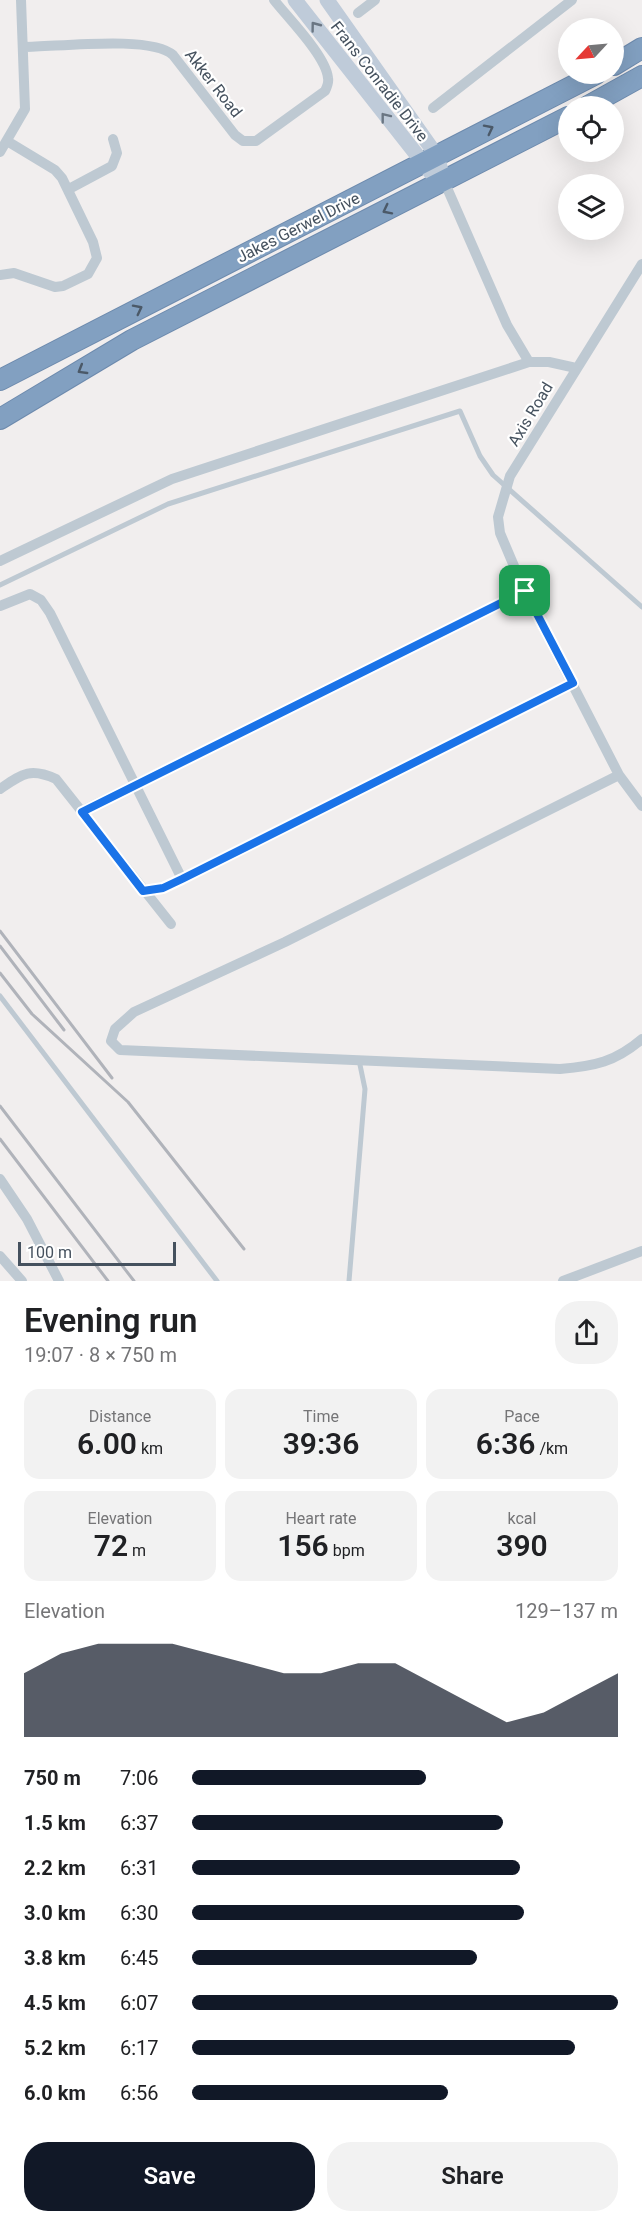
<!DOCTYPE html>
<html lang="en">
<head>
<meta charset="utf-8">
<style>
	body { margin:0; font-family:Roboto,sans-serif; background:#f2f2f2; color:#202124; height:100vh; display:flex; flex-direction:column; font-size:22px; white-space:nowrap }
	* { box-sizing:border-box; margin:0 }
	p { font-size:20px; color:#757577 }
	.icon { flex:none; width:33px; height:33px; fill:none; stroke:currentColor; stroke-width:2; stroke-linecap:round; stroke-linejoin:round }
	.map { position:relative; height:1281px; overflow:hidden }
	.panel { display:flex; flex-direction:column; background:#fff; flex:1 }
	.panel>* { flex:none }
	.needle { width:39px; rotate:244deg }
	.tools { position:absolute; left:558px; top:18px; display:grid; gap:12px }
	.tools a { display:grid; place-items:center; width:66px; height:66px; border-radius:50%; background:#fff; box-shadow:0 6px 24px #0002; font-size:30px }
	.scale { position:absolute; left:18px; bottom:15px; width:158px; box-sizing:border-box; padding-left:6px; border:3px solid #45515e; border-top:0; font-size:16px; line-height:21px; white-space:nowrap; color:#45515e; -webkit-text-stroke:4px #fff; paint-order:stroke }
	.pin { position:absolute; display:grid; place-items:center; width:51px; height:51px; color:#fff; margin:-26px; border-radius:12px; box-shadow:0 3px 9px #0006 }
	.round { display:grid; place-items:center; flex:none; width:63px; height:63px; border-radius:24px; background:#f2f2f2 }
	.head { display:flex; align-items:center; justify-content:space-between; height:102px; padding:0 24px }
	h1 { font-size:33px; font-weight:600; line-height:45px }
	.stats { display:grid; grid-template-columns:repeat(3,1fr); gap:9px; height:102px; padding:6px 24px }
	.stats div { display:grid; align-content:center; border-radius:15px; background:#f2f2f2; text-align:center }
	.stats b { font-size:30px; font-weight:600 }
	.stats small { font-size:16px; font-weight:400 }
	.stats p { font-size:16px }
	.chart { height:168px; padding:12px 24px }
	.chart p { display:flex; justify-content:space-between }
	.chart svg { width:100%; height:108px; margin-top:6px; fill:#111827; opacity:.7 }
	.action { display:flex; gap:12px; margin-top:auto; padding:12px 24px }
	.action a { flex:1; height:69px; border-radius:24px; background:#111827; color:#fff; font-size:24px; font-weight:600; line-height:69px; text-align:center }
	.action a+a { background:#f2f2f2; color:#202124 }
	ul { padding:0 24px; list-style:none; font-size:20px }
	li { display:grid; grid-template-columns:96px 72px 1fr; align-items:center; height:45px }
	li i { height:15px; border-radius:8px; background:#111827 }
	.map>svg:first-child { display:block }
</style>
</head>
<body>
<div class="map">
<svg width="642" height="1281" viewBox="0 0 642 1281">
	<rect width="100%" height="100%" fill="#f1eeee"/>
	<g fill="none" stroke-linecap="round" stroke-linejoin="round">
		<defs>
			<path id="highway" d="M 614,65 L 642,48
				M 588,106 L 642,76
				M 0,380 L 596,74
				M 0,419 L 132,340 L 568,117"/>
		</defs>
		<use href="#highway" stroke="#6d8aad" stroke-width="22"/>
		<path stroke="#bec9d2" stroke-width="5" d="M 0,585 L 168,504 L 460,411 L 480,456 L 493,475 L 642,607
			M 0,996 L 217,1281
			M 349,1281 L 365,1089 L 359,1060"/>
		<path stroke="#bec9d2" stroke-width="10" d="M 358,13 L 375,0
			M 24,47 C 57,47 151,35 173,55 L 235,135 L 243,141 L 256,141 L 325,91 C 327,87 329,83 328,78 C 326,56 288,18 274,0
			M 433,108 L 572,0
			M 0,152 L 25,109 L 21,0
			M 444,181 L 507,325 L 529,362
			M 69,189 L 112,166 L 117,153 L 113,139
			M 642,264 L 510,476 L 498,517 L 500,533 L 525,592 L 619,775 L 642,806
			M 0,275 L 14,273 L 55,287 L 63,286 L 88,274 L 97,258 L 93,242 L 62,178 L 55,170 L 7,141
			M 0,561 L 172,479 L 529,362 L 549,362 L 576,368
			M 0,606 L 30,594 L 41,600 L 50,613 L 182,879
			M 619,775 L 285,942 L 134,1012 L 115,1029 L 111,1041 L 120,1050 L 560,1069 C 595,1066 615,1062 642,1039
			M 0,789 C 22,774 30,767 56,779 L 171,924
			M 82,811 L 525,592
			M 143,891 L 163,888 L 182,879 L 573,683
			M 0,1179 L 27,1219 L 59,1281
			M 0,1256 L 22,1281
			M 563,1281 L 642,1251"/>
		<path stroke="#bfcbd9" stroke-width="15" d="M 295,0 L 439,183
			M 327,0 L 437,156 L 444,181"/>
		<use href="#highway" stroke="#82a0c1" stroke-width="20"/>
		<path stroke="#b0b3ba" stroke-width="3" d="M 0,931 L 112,1078
			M 0,946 L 64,1030
			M 0,973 L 32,1014 L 128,1102 L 244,1249
			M 0,1106 L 134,1281
			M 0,1139 L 108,1281"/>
	</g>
	<defs><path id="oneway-chevron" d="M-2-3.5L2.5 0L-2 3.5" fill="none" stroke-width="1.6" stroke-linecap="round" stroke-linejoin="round" transform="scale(1.5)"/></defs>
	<g stroke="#6a7683">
		<use href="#oneway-chevron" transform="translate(315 26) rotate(-127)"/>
		<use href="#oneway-chevron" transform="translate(385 117) rotate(-128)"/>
	</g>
	<g stroke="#4b5968">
		<use href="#oneway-chevron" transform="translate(489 129) rotate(-27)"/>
		<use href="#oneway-chevron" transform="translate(387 210) rotate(153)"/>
		<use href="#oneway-chevron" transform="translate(138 309) rotate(-27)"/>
		<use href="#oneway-chevron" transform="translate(82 370) rotate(149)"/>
	</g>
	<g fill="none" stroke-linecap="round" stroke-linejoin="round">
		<defs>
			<path id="route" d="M 525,591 L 573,683 L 182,879 L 163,888 L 143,891 L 82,812 Z"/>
		</defs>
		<use href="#route" stroke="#fff" stroke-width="12"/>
		<use href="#route" stroke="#1a73e8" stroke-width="8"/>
	</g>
	<g text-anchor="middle" stroke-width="4.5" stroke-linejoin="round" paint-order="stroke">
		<g font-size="16" fill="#45515e" stroke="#fff">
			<text transform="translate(380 81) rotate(52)" y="6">Frans Conradie Drive</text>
			<text transform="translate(214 83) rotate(52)" y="6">Akker Road</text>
			<text transform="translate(298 227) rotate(-27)" y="6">Jakes Gerwel Drive</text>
			<text transform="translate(530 414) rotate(-59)" y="6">Axis Road</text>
		</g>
	</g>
</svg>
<div class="tools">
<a><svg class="needle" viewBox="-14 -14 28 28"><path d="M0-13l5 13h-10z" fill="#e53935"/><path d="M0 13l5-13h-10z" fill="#757577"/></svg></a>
<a><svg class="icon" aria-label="locate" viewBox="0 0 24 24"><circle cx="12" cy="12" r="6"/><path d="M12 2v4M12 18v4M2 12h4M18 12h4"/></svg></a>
<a><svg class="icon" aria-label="layers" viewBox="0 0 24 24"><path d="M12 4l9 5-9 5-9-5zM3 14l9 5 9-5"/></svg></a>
</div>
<div class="scale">100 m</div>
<div class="pin" style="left:525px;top:591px;background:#1e9e55"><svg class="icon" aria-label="arrive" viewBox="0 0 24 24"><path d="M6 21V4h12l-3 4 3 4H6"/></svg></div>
</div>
<section class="panel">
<div class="head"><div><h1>Evening run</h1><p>19:07 · 8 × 750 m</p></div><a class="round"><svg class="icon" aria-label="share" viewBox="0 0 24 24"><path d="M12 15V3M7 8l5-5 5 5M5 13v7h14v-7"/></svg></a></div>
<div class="stats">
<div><p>Distance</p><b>6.00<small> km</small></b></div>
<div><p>Time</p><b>39:36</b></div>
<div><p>Pace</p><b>6:36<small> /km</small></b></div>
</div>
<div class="stats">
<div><p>Elevation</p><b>72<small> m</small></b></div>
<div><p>Heart rate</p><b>156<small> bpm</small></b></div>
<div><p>kcal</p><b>390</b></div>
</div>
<div class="chart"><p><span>Elevation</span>129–137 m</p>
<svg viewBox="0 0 160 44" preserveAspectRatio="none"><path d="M0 44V18L10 10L20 6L30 6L40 6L50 10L60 14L70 18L80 18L90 14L100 14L110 22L120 30L130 38L140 34L150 26L160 18V44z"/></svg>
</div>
<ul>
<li><b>750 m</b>7:06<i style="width:55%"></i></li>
<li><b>1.5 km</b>6:37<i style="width:73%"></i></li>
<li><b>2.2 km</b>6:31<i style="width:77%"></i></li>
<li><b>3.0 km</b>6:30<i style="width:78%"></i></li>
<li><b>3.8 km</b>6:45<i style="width:67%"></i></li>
<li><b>4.5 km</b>6:07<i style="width:100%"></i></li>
<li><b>5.2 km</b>6:17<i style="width:90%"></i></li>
<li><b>6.0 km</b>6:56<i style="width:60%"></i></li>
</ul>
<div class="action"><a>Save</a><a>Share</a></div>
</section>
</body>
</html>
